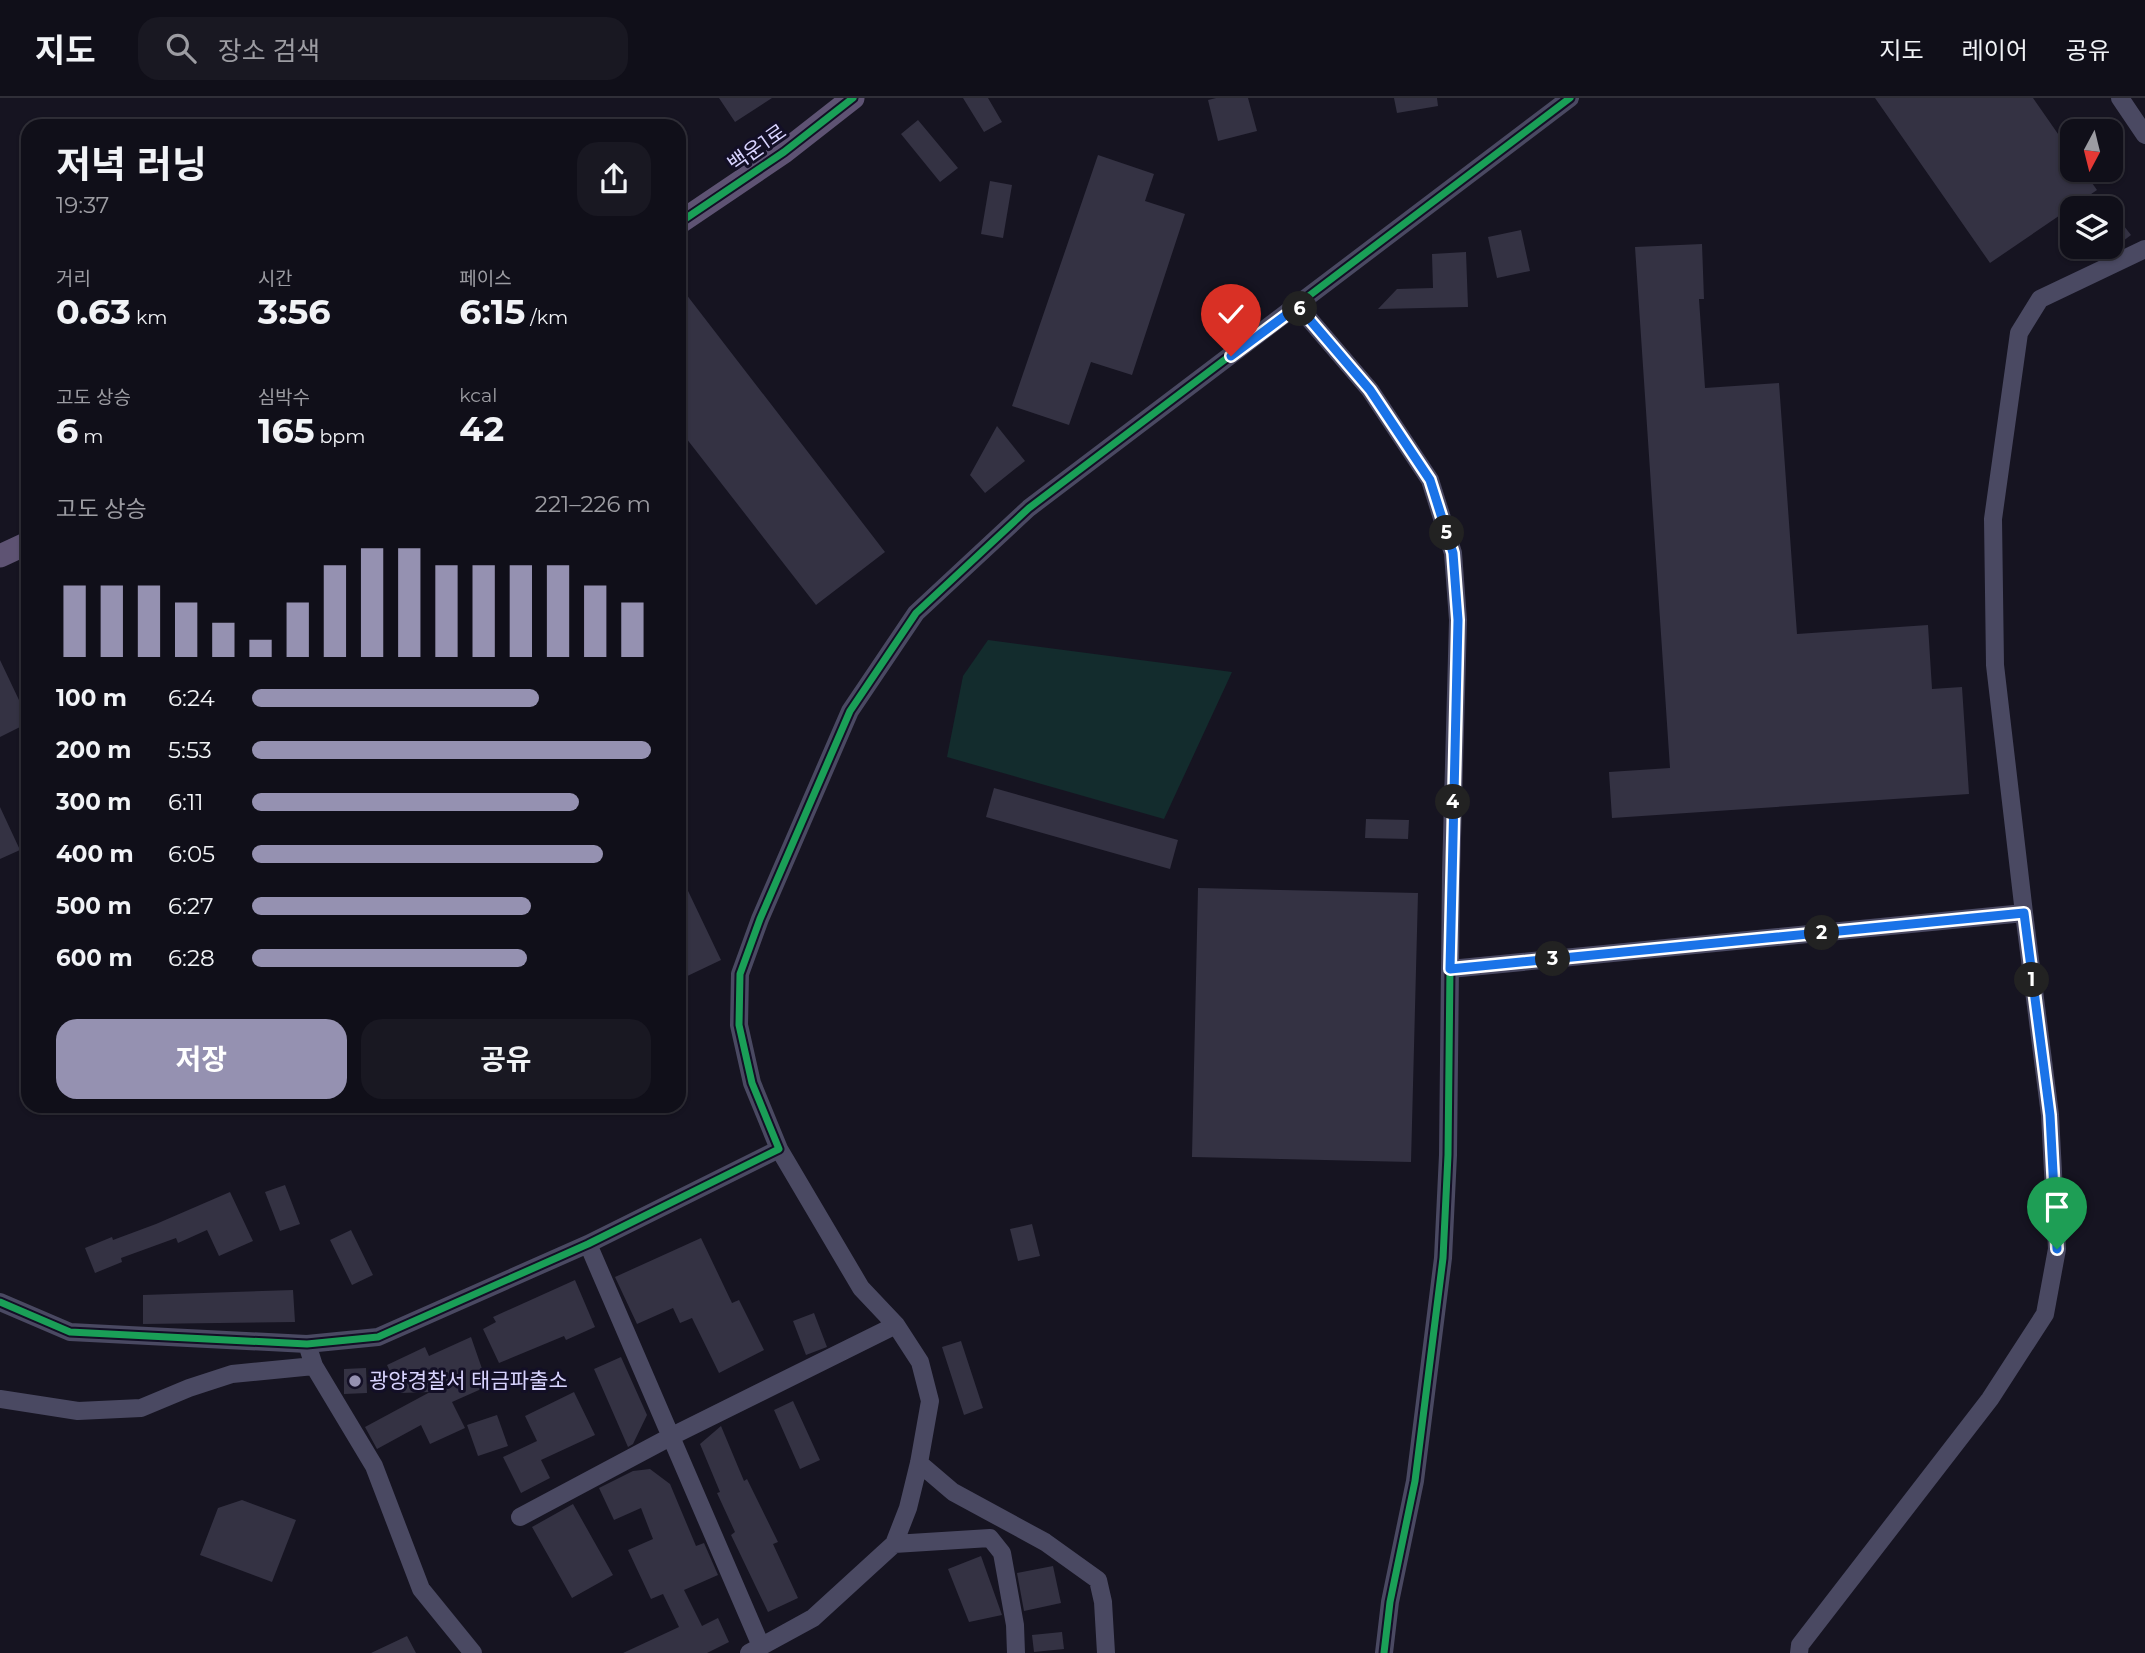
<!DOCTYPE html>
<html lang="ko">
<head>
<meta charset="utf-8">
<style>
	body { margin:0; font-family:Montserrat,"Noto Sans KR",sans-serif; background:#191822; color:#f1f3f6; height:100vh; display:flex; flex-direction:column; font-size:26px; white-space:nowrap }
	* { box-sizing:border-box; margin:0 }
	p { font-size:23px; color:#9c9ca2 }
	.icon { flex:none; width:38px; height:38px; fill:none; stroke:currentColor; stroke-width:2; stroke-linecap:round; stroke-linejoin:round }
	.map { position:relative; flex:1; overflow:hidden }
	.sheet { position:absolute; left:21px; top:21px; width:665px; height:994px; display:flex; flex-direction:column; background:#100f19; border-radius:21px; box-shadow:0 2px 5px #0004,0 0 0 2px #302f38 }
	.sheet>* { flex:none }
	.needle { width:46px; rotate:187deg }
	.buttons { position:absolute; left:2060px; top:21px; display:grid; gap:14px }
	.buttons a { display:grid; place-items:center; width:63px; height:63px; border-radius:14px; background:#100f19; box-shadow:0 2px 5px #0004,0 0 0 2px #302f38; font-size:35px }
	.pin { position:absolute; display:grid; place-items:center; width:60px; height:60px; color:#fff; margin:-72px -30px; border-radius:50% 50% 50% 0; rotate:-45deg; box-shadow:0 0 7px #0007 }
	.pin .icon { rotate:45deg }
	.km { position:absolute; width:35px; height:35px; margin:-18px; border-radius:50%; background:#222; color:#fff; font-size:19px; line-height:35px; text-align:center }
	.round { display:grid; place-items:center; flex:none; width:74px; height:74px; border-radius:21px; background:#191822 }
	.head { display:flex; align-items:center; justify-content:space-between; height:119px; padding:0 35px }
	h1 { font-size:38px; font-weight:700; line-height:52px }
	.figures { display:grid; grid-template-columns:repeat(3,1fr); gap:10px; height:119px; padding:7px 35px }
	.figures div { display:grid; align-content:center }
	.figures b { font-size:35px; font-weight:700 }
	.figures small { font-size:19px; font-weight:400 }
	.figures p { font-size:19px }
	.chart { height:196px; padding:14px 35px }
	.chart p { display:flex; justify-content:space-between }
	.chart svg { width:100%; height:126px; margin-top:7px; stroke:#9591b1; stroke-width:6 }
	.primary-button { display:flex; gap:14px; margin-top:auto; padding:14px 35px }
	.primary-button a { flex:1; height:80px; border-radius:21px; background:#9591b1; color:#fff; font-size:28px; font-weight:700; line-height:80px; text-align:center }
	.primary-button a+a { background:#191822; color:#f1f3f6 }
	ul { padding:0 35px; list-style:none; font-size:23px }
	li { display:grid; grid-template-columns:112px 84px 1fr; align-items:center; height:52px }
	li i { height:18px; border-radius:9px; background:#9591b1 }
	header { display:flex; align-items:center; gap:42px; box-sizing:border-box; height:98px; padding:0 35px; background:#100f19; border-bottom:2px solid #302f38 }
	header strong { font-size:33px }
	nav { display:flex; gap:38px; margin-inline-start:auto; font-size:24px }
	.search { width:490px; height:63px; background:#191822; display:flex; align-items:center; gap:18px; box-sizing:border-box; padding:0 24px; border-radius:21px; color:#9c9ca2; font-size:26px }
	.map>svg:first-child { display:block }
</style>
</head>
<body>
<header>
<strong>지도</strong>
<div class="search"><svg class="icon" aria-label="search" viewBox="0 0 24 24"><circle cx="10" cy="10" r="6"/><path d="M15 15l6 6"/></svg>장소 검색</div>
<nav><a>지도</a><a>레이어</a><a>공유</a></nav>
</header>
<div class="map">
<svg width="2145" height="1555" viewBox="0 0 2145 1555">
	<rect width="100%" height="100%" fill="#161421"/>
	<path fill="#132c2d" d="M 988,542 L 1232,574 L 1164,721 L 947,659 L 963,578 Z"/>
	<path fill="#343243" d="M 719,0 L 772,0 L 735,24 Z
		M 963,0 L 988,0 L 1002,24 L 984,34 Z
		M 1216,0 L 1248,0 L 1257,33 L 1218,43 L 1208,2 Z
		M 1394,0 L 1437,0 L 1438,8 L 1397,15 Z
		M 1875,0 L 2033,0 L 2072,56 L 2072,72 L 2083,72 L 2097,92 L 1990,165 Z
		M 918,22 L 958,70 L 940,84 L 901,36 Z
		M 1098,57 L 1154,76 L 1145,103 L 1185,116 L 1132,277 L 1091,264 L 1069,327 L 1012,308 Z
		M 990,83 L 1012,87 L 1003,140 L 981,136 Z
		M 2110,110 L 2131,137 L 2110,153 Z
		M 1521,132 L 1530,173 L 1497,180 L 1488,139 Z
		M 1702,146 L 1704,201 L 1699,201 L 1705,290 L 1779,285 L 1797,536 L 1928,527 L 1932,591 L 1962,589 L 1969,696 L 1612,720 L 1609,674 L 1670,670 L 1635,149 Z
		M 1466,154 L 1468,209 L 1378,211 L 1397,191 L 1433,190 L 1432,156 Z
		M 679,187 L 885,454 L 816,507 L 679,331 Z
		M 997,328 L 1025,363 L 985,395 L 970,377 Z
		M 0,562 L 28,621 L 28,625 L 0,639 Z
		M 994,690 L 1178,742 L 1170,771 L 986,719 Z
		M 0,709 L 20,752 L 0,761 Z
		M 1366,721 L 1409,722 L 1408,741 L 1365,740 Z
		M 679,774 L 721,862 L 679,882 Z
		M 1198,790 L 1418,795 L 1411,1064 L 1192,1059 Z
		M 285,1087 L 300,1126 L 280,1133 L 265,1094 Z
		M 230,1094 L 253,1143 L 219,1158 L 207,1132 L 178,1145 L 176,1140 L 121,1160 L 122,1164 L 95,1175 L 85,1150 L 112,1139 L 113,1142 L 156,1126 Z
		M 1032,1126 L 1040,1158 L 1018,1163 L 1010,1131 Z
		M 351,1132 L 373,1177 L 352,1187 L 330,1142 Z
		M 701,1140 L 732,1205 L 739,1202 L 764,1252 L 719,1275 L 692,1220 L 680,1225 L 673,1210 L 637,1226 L 615,1179 Z
		M 575,1182 L 595,1229 L 566,1242 L 564,1238 L 499,1265 L 483,1231 L 496,1224 L 493,1219 Z
		M 293,1192 L 295,1224 L 143,1226 L 143,1197 Z
		M 814,1215 L 827,1249 L 806,1257 L 793,1223 Z
		M 471,1239 L 488,1288 L 452,1304 L 465,1330 L 430,1346 L 421,1327 L 377,1351 L 365,1329 L 430,1294 L 400,1295 L 387,1267 L 425,1249 L 429,1258 Z
		M 961,1243 L 983,1310 L 964,1317 L 942,1249 Z
		M 621,1259 L 647,1317 L 633,1346 L 628,1349 L 594,1271 Z
		M 366,1270 L 367,1295 L 344,1296 L 344,1271 Z
		M 574,1294 L 595,1337 L 541,1362 L 550,1380 L 521,1395 L 503,1359 L 537,1343 L 525,1318 Z
		M 793,1303 L 820,1362 L 800,1371 L 774,1312 Z
		M 497,1317 L 508,1348 L 478,1358 L 467,1327 Z
		M 721,1328 L 744,1383 L 747,1381 L 778,1444 L 773,1446 L 798,1500 L 768,1514 L 731,1437 L 735,1434 L 717,1395 L 720,1394 L 700,1346 Z
		M 650,1371 L 670,1386 L 696,1448 L 704,1445 L 718,1477 L 684,1492 L 702,1528 L 718,1520 L 729,1544 L 707,1555 L 623,1555 L 679,1529 L 663,1496 L 651,1501 L 628,1452 L 653,1441 L 641,1410 L 614,1422 L 599,1390 L 633,1373 Z
		M 242,1402 L 296,1422 L 272,1484 L 200,1457 L 218,1410 Z
		M 573,1406 L 613,1477 L 572,1500 L 532,1429 Z
		M 981,1458 L 1002,1517 L 969,1524 L 948,1471 Z
		M 1053,1468 L 1061,1505 L 1024,1513 L 1017,1475 Z
		M 1062,1534 L 1064,1551 L 1034,1554 L 1032,1537 Z
		M 407,1538 L 416,1555 L 371,1555 Z"/>
	<g fill="none" stroke-linecap="round" stroke-linejoin="round">
		<path stroke="#4a4962" stroke-width="18" d="M 2120,0 L 2145,37
			M 1298,208 L 1370,292 L 1430,382 L 1453,455 L 1458,522 L 1451,776 L 1448,1057 L 1443,1160 L 1415,1383 L 1390,1504 L 1384,1555
			M 1450,871 L 2024,815 L 1995,567 L 1993,421 L 2019,235 L 2040,201 L 2145,151
			M 588,1146 L 761,1548
			M 0,1204 L 70,1234 L 307,1246 L 378,1239 L 588,1146 L 779,1051 L 752,985 L 739,927 L 740,876 L 760,821 L 850,613 L 916,515 L 1029,410 L 1570,0
			M 307,1246 L 314,1268 L 374,1368 L 421,1491 L 473,1555
			M 0,1301 L 78,1313 L 141,1310 L 189,1290 L 232,1276 L 314,1268
			M 919,1365 L 953,1394 L 1045,1444 L 1098,1482 L 1103,1504 L 1106,1555
			M 520,1419 L 672,1338 L 896,1227
			M 894,1446 L 990,1440 L 1002,1455 L 1015,1527 L 1016,1555
			M 749,1555 L 813,1520 L 894,1446 L 908,1410 L 919,1365 L 930,1303 L 920,1264 L 896,1227 L 861,1190 L 779,1051
			M 1799,1555 L 1800,1547 L 1990,1301 L 2045,1216 L 2057,1151 L 2050,1017 L 2024,815"/>
		<path stroke="#5e5373" stroke-width="23" d="M 679,125 L 784,54 L 853,0
			M 0,458 L 28,445"/>
		<defs>
			<path id="cycleway" d="M 679,125 L 784,54 L 853,0
				M 1298,208 L 1370,292 L 1430,382 L 1453,455 L 1458,522 L 1451,776 L 1448,1057 L 1443,1160 L 1415,1383 L 1390,1504 L 1384,1555
				M 0,1204 L 70,1234 L 307,1246 L 378,1239 L 588,1146 L 779,1051 L 752,985 L 739,927 L 740,876 L 760,821 L 850,613 L 916,515 L 1029,410 L 1570,0"/>
		</defs>
		<use href="#cycleway" stroke="#130f26" stroke-width="11"/>
		<use href="#cycleway" stroke="#1a9f57" stroke-width="7"/>
	</g>
	<g fill="none" stroke-linecap="round" stroke-linejoin="round">
		<defs>
			<path id="route" d="M 1231,258 L 1298,208 L 1370,292 L 1430,382 L 1453,455 L 1458,522 L 1450,871 L 2024,815 L 2050,1017 L 2057,1151"/>
		</defs>
		<use href="#route" stroke="#fff" stroke-width="14"/>
		<use href="#route" stroke="#1a73e8" stroke-width="9"/>
	</g>
	<circle fill="#9591b1" stroke="#130f26" stroke-width="2.5" cx="355" cy="1283" r="7"/>
	<g text-anchor="middle" stroke-width="6" stroke-linejoin="round" paint-order="stroke">
		<g font-size="21" fill="#d9d4ff" stroke="#130f26">
			<text transform="translate(757 50) rotate(-35)" y="7">백운1로</text>
		</g>
		<g font-size="21" fill="#d9d4ff" stroke="#130f26" text-anchor="start">
			<text x="369" y="1290">광양경찰서 태금파출소</text>
		</g>
	</g>
</svg>
<div class="buttons">
<a><svg class="needle" viewBox="-14 -14 28 28"><path d="M0-13l5 13h-10z" fill="#e53935"/><path d="M0 13l5-13h-10z" fill="#9c9ca2"/></svg></a>
<a><svg class="icon" aria-label="layers" viewBox="0 0 24 24"><path d="M12 4l9 5-9 5-9-5zM3 14l9 5 9-5"/></svg></a>
</div>
<div class="pin" style="left:2057px;top:1151px;background:#1e9e55"><svg class="icon" aria-label="arrive" viewBox="0 0 24 24"><path d="M6 21V4h12l-3 4 3 4H6"/></svg></div>
<div class="pin" style="left:1231px;top:258px;background:#d93025"><svg class="icon" aria-label="check" viewBox="0 0 24 24"><path d="M5 12l5 5 9-10"/></svg></div>
<b class="km" style="left:2032px;top:882px">1</b>
<b class="km" style="left:1822px;top:835px">2</b>
<b class="km" style="left:1553px;top:861px">3</b>
<b class="km" style="left:1453px;top:704px">4</b>
<b class="km" style="left:1447px;top:435px">5</b>
<b class="km" style="left:1300px;top:211px">6</b>
<section class="sheet">
<div class="head"><div><h1>저녁 러닝</h1><p>19:37</p></div><a class="round"><svg class="icon" aria-label="share" viewBox="0 0 24 24"><path d="M12 15V3M7 8l5-5 5 5M5 13v7h14v-7"/></svg></a></div>
<div class="figures">
<div><p>거리</p><b>0.63<small> km</small></b></div>
<div><p>시간</p><b>3:56</b></div>
<div><p>페이스</p><b>6:15<small> /km</small></b></div>
</div>
<div class="figures">
<div><p>고도 상승</p><b>6<small> m</small></b></div>
<div><p>심박수</p><b>165<small> bpm</small></b></div>
<div><p>kcal</p><b>42</b></div>
</div>
<div class="chart"><p><span>고도 상승</span>221–226 m</p>
<svg viewBox="0 0 160 44" preserveAspectRatio="none"><path d="M5 44V19M15 44V19M25 44V19M35 44V25M45 44V32M55 44V38M65 44V25M75 44V12M85 44V6M95 44V6M105 44V12M115 44V12M125 44V12M135 44V12M145 44V19M155 44V25"/></svg>
</div>
<ul>
<li><b>100 m</b>6:24<i style="width:72%"></i></li>
<li><b>200 m</b>5:53<i style="width:100%"></i></li>
<li><b>300 m</b>6:11<i style="width:82%"></i></li>
<li><b>400 m</b>6:05<i style="width:88%"></i></li>
<li><b>500 m</b>6:27<i style="width:70%"></i></li>
<li><b>600 m</b>6:28<i style="width:69%"></i></li>
</ul>
<div class="primary-button"><a>저장</a><a>공유</a></div>
</section>
</div>
</body>
</html>
